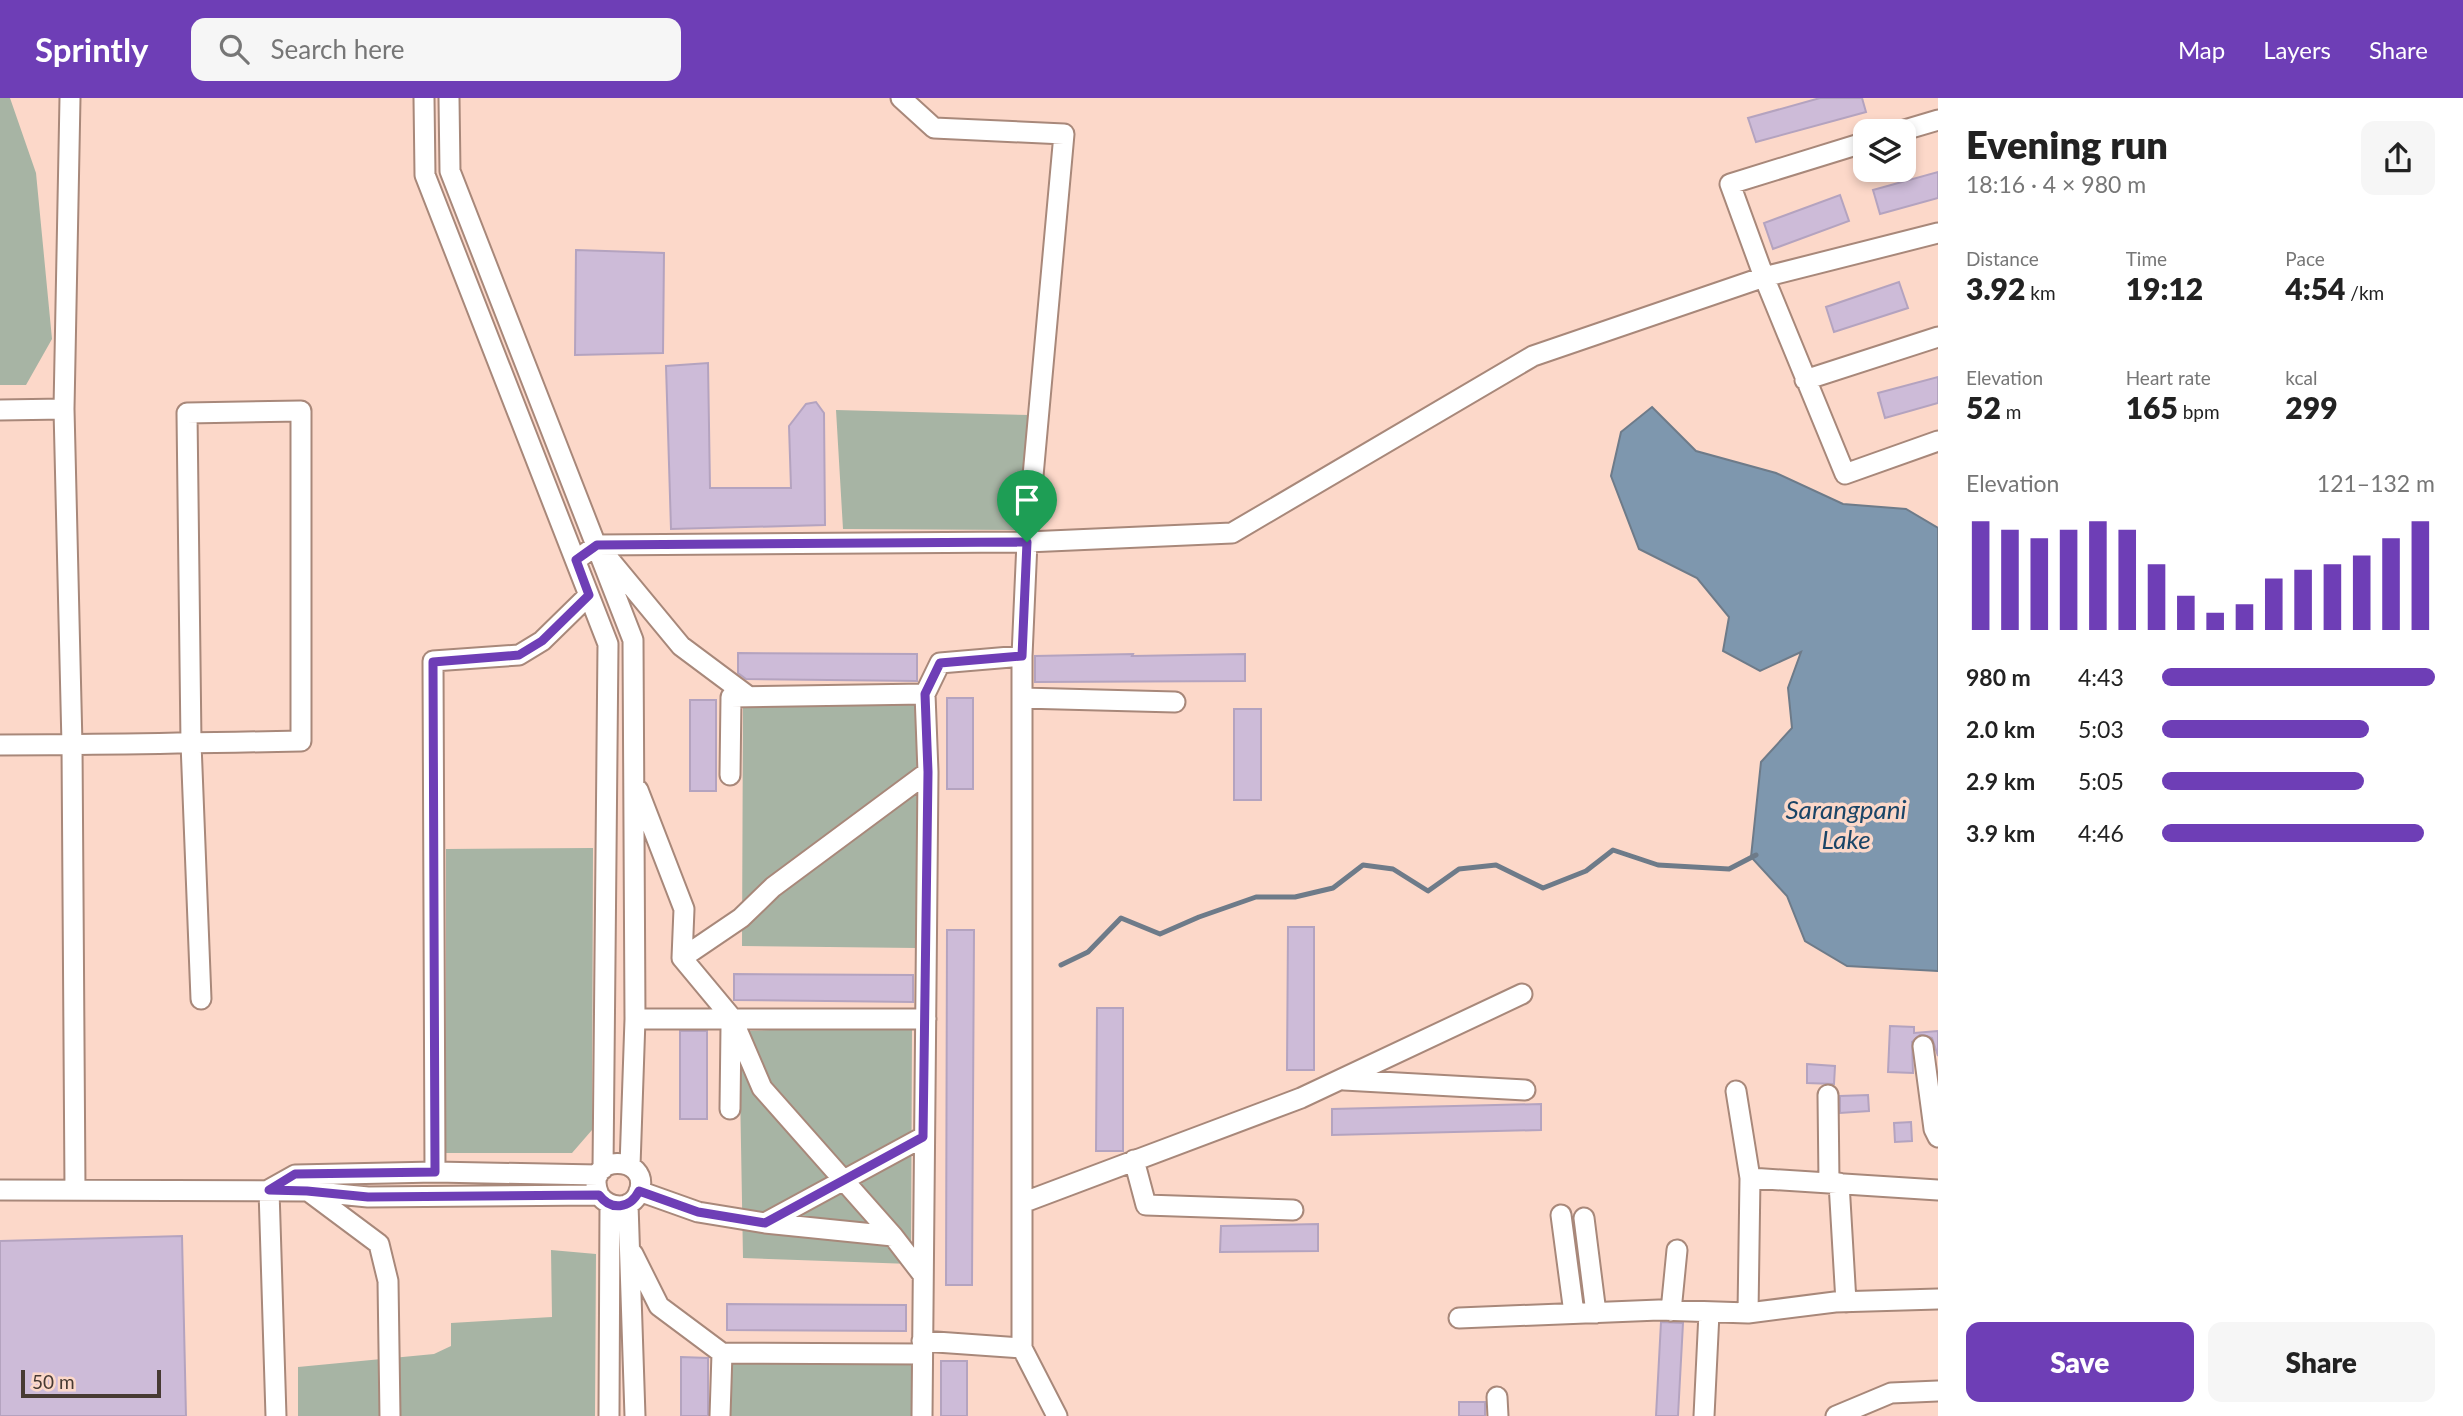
<!DOCTYPE html>
<html lang="en">
<head>
<meta charset="utf-8">
<style>
	body { margin:0; font-family:Lato,sans-serif; background:#f6f6f6; color:#222; height:100vh; display:flex; flex-direction:column; font-size:26px; white-space:nowrap }
	* { box-sizing:border-box; margin:0 }
	p { font-size:23px; color:#767676 }
	.icon { flex:none; width:38px; height:38px; fill:none; stroke:currentColor; stroke-width:2; stroke-linecap:round; stroke-linejoin:round }
	.map { position:relative; flex:1; overflow:hidden }
	.details { display:flex; flex-direction:column; background:#fff; width:525px }
	.details>* { flex:none }
	.tools { position:absolute; left:1853px; top:21px; display:grid; gap:14px }
	.tools a { display:grid; place-items:center; width:63px; height:63px; border-radius:14px; background:#fff; box-shadow:0 4px 10px #0003; font-size:35px }
	.scale { position:absolute; left:21px; bottom:18px; width:140px; box-sizing:border-box; padding-left:7px; border:4px solid #473a33; border-top:0; font-size:19px; line-height:24px; white-space:nowrap; color:#473a33; -webkit-text-stroke:5px #fcd8c9; paint-order:stroke }
	.pin { position:absolute; display:grid; place-items:center; width:60px; height:60px; color:#fff; margin:-72px -30px; border-radius:50% 50% 50% 0; rotate:-45deg; box-shadow:0 0 7px #0007 }
	.pin .icon { rotate:45deg }
	.round { display:grid; place-items:center; flex:none; width:74px; height:74px; border-radius:14px; background:#f6f6f6 }
	.overview { display:flex; align-items:center; justify-content:space-between; height:119px; padding:0 28px }
	h1 { font-size:38px; font-weight:800; line-height:52px }
	.figures { display:grid; grid-template-columns:repeat(3,1fr); gap:10px; height:119px; padding:7px 28px }
	.figures div { display:grid; align-content:center }
	.figures b { font-size:30px; font-weight:800 }
	.figures small { font-size:19px; font-weight:400 }
	.figures p { font-size:19px }
	.chart { height:196px; padding:14px 28px }
	.chart p { display:flex; justify-content:space-between }
	.chart svg { width:100%; height:126px; margin-top:7px; stroke:#6e3eb6; stroke-width:6 }
	.button { display:flex; gap:14px; margin-top:auto; padding:14px 28px }
	.button a { flex:1; height:80px; border-radius:14px; background:#6e3eb6; color:#fff; font-size:28px; font-weight:800; line-height:80px; text-align:center }
	.button a+a { background:#f6f6f6; color:#222 }
	ul { padding:0 28px; list-style:none; font-size:23px }
	li { display:grid; grid-template-columns:112px 84px 1fr; align-items:center; height:52px }
	li i { height:18px; border-radius:9px; background:#6e3eb6 }
	header { display:flex; align-items:center; gap:42px; box-sizing:border-box; height:98px; padding:0 35px; background:#6e3eb6; color:#fff }
	header strong { font-size:33px }
	nav { display:flex; gap:38px; margin-inline-start:auto; font-size:24px }
	.search { width:490px; height:63px; background:#f6f6f6; display:flex; align-items:center; gap:18px; box-sizing:border-box; padding:0 24px; border-radius:14px; color:#767676; font-size:26px }
	main { display:flex; flex:1; min-height:0 }
	.map>svg:first-child { display:block }
</style>
</head>
<body>
<header>
<strong>Sprintly</strong>
<div class="search"><svg class="icon" aria-label="search" viewBox="0 0 24 24"><circle cx="10" cy="10" r="6"/><path d="M15 15l6 6"/></svg>Search here</div>
<nav><a>Map</a><a>Layers</a><a>Share</a></nav>
</header>
<main>
<div class="map">
<svg width="1938" height="1318" viewBox="0 0 1938 1318">
	<rect width="100%" height="100%" fill="#fcd8c9"/>
	<path fill="#a7b4a4" d="M 0,0 L 10,0 L 36,75 L 52,241 L 26,287 L 0,287 Z
		M 836,312 L 1030,317 L 1019,432 L 843,431 Z
		M 918,604 L 917,850 L 742,848 L 743,607 Z
		M 593,750 L 592,1032 L 572,1055 L 446,1055 L 446,751 Z
		M 912,928 L 911,1166 L 743,1160 L 739,933 Z
		M 551,1152 L 596,1156 L 595,1318 L 298,1318 L 298,1269 L 434,1256 L 451,1248 L 451,1225 L 552,1219 Z
		M 912,1261 L 912,1318 L 728,1318 L 728,1265 Z"/>
	<path fill="#7e97ae" stroke="#6e7b89" stroke-width="2" d="M 1652,309 L 1696,353 L 1776,375 L 1843,406 L 1906,411 L 1938,430 L 1938,873 L 1847,868 L 1805,843 L 1787,798 L 1751,759 L 1761,664 L 1792,630 L 1788,590 L 1801,554 L 1760,573 L 1723,553 L 1729,519 L 1697,480 L 1639,451 L 1611,378 L 1621,334 Z"/>
	<g fill="none" stroke-linecap="round" stroke-linejoin="round">
		<path stroke="#6e7b89" stroke-width="5" d="M 1061,867 L 1088,854 L 1121,820 L 1160,836 L 1199,819 L 1256,799 L 1295,799 L 1333,790 L 1363,767 L 1393,771 L 1428,793 L 1459,771 L 1496,767 L 1543,790 L 1586,773 L 1613,752 L 1658,767 L 1729,771 L 1756,757"/>
	</g>
	<path fill="#cdbbd8" stroke="#b4a3bf" stroke-width="2" d="M 1820,0 L 1862,0 L 1866,14 L 1756,44 L 1748,20 Z
		M 1938,74 L 1938,100 L 1880,116 L 1873,92 Z
		M 1840,97 L 1849,123 L 1773,151 L 1764,125 Z
		M 576,152 L 664,155 L 663,255 L 575,257 Z
		M 1899,184 L 1908,210 L 1834,234 L 1826,209 Z
		M 708,265 L 710,390 L 791,390 L 789,328 L 806,306 L 816,304 L 824,315 L 825,427 L 671,431 L 666,268 Z
		M 1938,279 L 1938,305 L 1885,320 L 1878,295 Z
		M 738,555 L 917,556 L 917,583 L 746,581 L 738,575 Z
		M 1133,556 L 1132,558 L 1245,556 L 1245,583 L 1035,584 L 1035,558 Z
		M 947,600 L 973,600 L 973,691 L 947,691 Z
		M 690,602 L 716,602 L 716,693 L 690,693 Z
		M 1234,611 L 1261,611 L 1261,702 L 1234,702 Z
		M 1288,829 L 1314,829 L 1314,972 L 1287,972 Z
		M 947,832 L 974,832 L 972,1187 L 946,1187 Z
		M 734,876 L 913,877 L 913,904 L 734,902 Z
		M 1097,910 L 1123,910 L 1123,1053 L 1096,1053 Z
		M 1890,928 L 1914,929 L 1914,935 L 1938,933 L 1938,958 L 1932,940 L 1921,936 L 1912,944 L 1913,975 L 1888,974 Z
		M 680,933 L 707,933 L 707,1021 L 680,1021 Z
		M 1807,966 L 1835,968 L 1834,986 L 1807,985 Z
		M 1868,997 L 1869,1013 L 1840,1015 L 1840,998 Z
		M 1541,1006 L 1541,1032 L 1332,1037 L 1332,1011 Z
		M 1911,1024 L 1912,1043 L 1895,1044 L 1894,1025 Z
		M 1318,1126 L 1318,1153 L 1220,1154 L 1221,1128 Z
		M 182,1138 L 186,1318 L 0,1318 L 0,1143 Z
		M 727,1206 L 906,1207 L 906,1233 L 727,1232 Z
		M 1661,1224 L 1683,1225 L 1678,1318 L 1656,1318 Z
		M 681,1259 L 708,1260 L 708,1318 L 681,1318 Z
		M 941,1263 L 967,1263 L 967,1318 L 941,1318 Z
		M 1459,1304 L 1485,1304 L 1485,1318 L 1459,1318 Z"/>
	<g fill="none" stroke-linecap="round" stroke-linejoin="round">
		<defs>
			<path id="minor" d="M 70,0 L 64,311 L 72,647 L 75,1092
				M 424,0 L 425,77 L 608,546 L 603,1071
				M 449,0 L 450,73 L 633,542 L 635,921 L 630,1068
				M 901,0 L 934,30 L 1064,36 L 1027,444 L 1022,558 L 1022,1250 L 1057,1318
				M 1901,33 L 1938,22
				M 1866,44 L 1730,86 L 1764,179 L 1845,376 L 1938,343
				M 1805,282 L 1938,239
				M 0,312 L 64,311
				M 609,461 L 681,548 L 748,598
				M 576,462 L 597,447 L 1027,444 L 1232,435 L 1533,258 L 1764,179 L 1938,135
				M 1022,600 L 1175,604
				M 0,647 C 100,647 201,645 301,643 L 301,313 L 187,315 L 191,645 L 201,901
				M 730,677 L 731,599 L 925,596
				M 638,692 L 684,811 L 682,860 L 732,920 L 762,990 L 893,1138 L 923,1177
				M 682,860 L 741,820 L 773,789 L 928,674
				M 635,921 L 926,921
				M 1923,948 L 1934,1031 L 1938,1039
				M 1344,982 L 1525,992
				M 1736,993 L 1750,1080
				M 1828,997 L 1829,1084
				M 730,1011 L 731,928
				M 1134,1062 L 1146,1107 L 1293,1112
				M 435,1074 L 433,563 L 519,557 L 542,543 L 589,497
				M 1839,1085 L 1846,1204
				M 270,1091 L 295,1077 L 435,1074 L 598,1077
				M 0,1092 L 307,1093 L 368,1099 L 599,1097 C 609,1111 632,1113 639,1094 C 652,1056 581,1055 599,1097
				M 269,1092 L 276,1318
				M 308,1093 L 379,1146 L 388,1183 L 390,1318
				M 639,1093 L 698,1114 L 765,1125 L 893,1138
				M 1022,1105 L 1301,1000 L 1522,896
				M 628,1106 L 635,1318
				M 1561,1117 L 1574,1215
				M 1584,1120 L 1596,1215
				M 765,1125 L 923,1039
				M 633,1156 L 659,1208 L 722,1255
				M 1671,1213 L 1677,1152
				M 1748,1215 L 1835,1204 L 1938,1201
				M 1459,1220 L 1659,1212 L 1748,1215 L 1750,1080 L 1938,1092
				M 922,1243 L 1022,1250
				M 1497,1299 L 1498,1318
				M 609,1318 L 610,1107
				M 720,1318 L 722,1255 L 922,1256
				M 922,1318 L 928,674 L 925,596 L 940,565 L 1022,558
				M 1704,1318 L 1709,1215
				M 1836,1318 L 1891,1295 L 1938,1293"/>
		</defs>
		<use href="#minor" stroke="#a8887a" stroke-width="23"/>
		<use href="#minor" stroke="#fff" stroke-width="19"/>
	</g>
	<g fill="none" stroke-linecap="round" stroke-linejoin="round">
		<defs>
			<path id="route" d="M 1027,444 L 1022,558 L 940,565 L 925,596 L 928,674 L 923,1039 L 765,1125 L 698,1114 L 639,1093 C 630,1111 611,1113 599,1097 L 368,1099 L 307,1093 L 269,1092 L 295,1076 L 435,1074 L 433,564 L 519,557 L 542,543 L 589,497 L 576,462 L 597,447 Z"/>
		</defs>
		<use href="#route" stroke="#fff" stroke-width="14"/>
		<use href="#route" stroke="#6e3eb6" stroke-width="9"/>
	</g>
	<g text-anchor="middle" stroke-width="7" stroke-linejoin="round" paint-order="stroke">
		<g font-size="26" font-style="italic" fill="#1a4567" stroke="#fcd8c9">
			<text x="1846" y="721">Sarangpani<tspan x="1846" dy="30">Lake</tspan></text>
		</g>
	</g>
</svg>
<div class="tools">
<a><svg class="icon" aria-label="layers" viewBox="0 0 24 24"><path d="M12 4l9 5-9 5-9-5zM3 14l9 5 9-5"/></svg></a>
</div>
<div class="scale">50 m</div>
<div class="pin" style="left:1027px;top:444px;background:#1e9e55"><svg class="icon" aria-label="arrive" viewBox="0 0 24 24"><path d="M6 21V4h12l-3 4 3 4H6"/></svg></div>
</div>
<section class="details">
<div class="overview"><div><h1>Evening run</h1><p>18:16 · 4 × 980 m</p></div><a class="round"><svg class="icon" aria-label="share" viewBox="0 0 24 24"><path d="M12 15V3M7 8l5-5 5 5M5 13v7h14v-7"/></svg></a></div>
<div class="figures">
<div><p>Distance</p><b>3.92<small> km</small></b></div>
<div><p>Time</p><b>19:12</b></div>
<div><p>Pace</p><b>4:54<small> /km</small></b></div>
</div>
<div class="figures">
<div><p>Elevation</p><b>52<small> m</small></b></div>
<div><p>Heart rate</p><b>165<small> bpm</small></b></div>
<div><p>kcal</p><b>299</b></div>
</div>
<div class="chart"><p><span>Elevation</span>121–132 m</p>
<svg viewBox="0 0 160 44" preserveAspectRatio="none"><path d="M5 44V6M15 44V9M25 44V12M35 44V9M45 44V6M55 44V9M65 44V21M75 44V32M85 44V38M95 44V35M105 44V26M115 44V23M125 44V21M135 44V18M145 44V12M155 44V6"/></svg>
</div>
<ul>
<li><b>980 m</b>4:43<i style="width:100%"></i></li>
<li><b>2.0 km</b>5:03<i style="width:76%"></i></li>
<li><b>2.9 km</b>5:05<i style="width:74%"></i></li>
<li><b>3.9 km</b>4:46<i style="width:96%"></i></li>
</ul>
<div class="button"><a>Save</a><a>Share</a></div>
</section>
</main>
</body>
</html>
